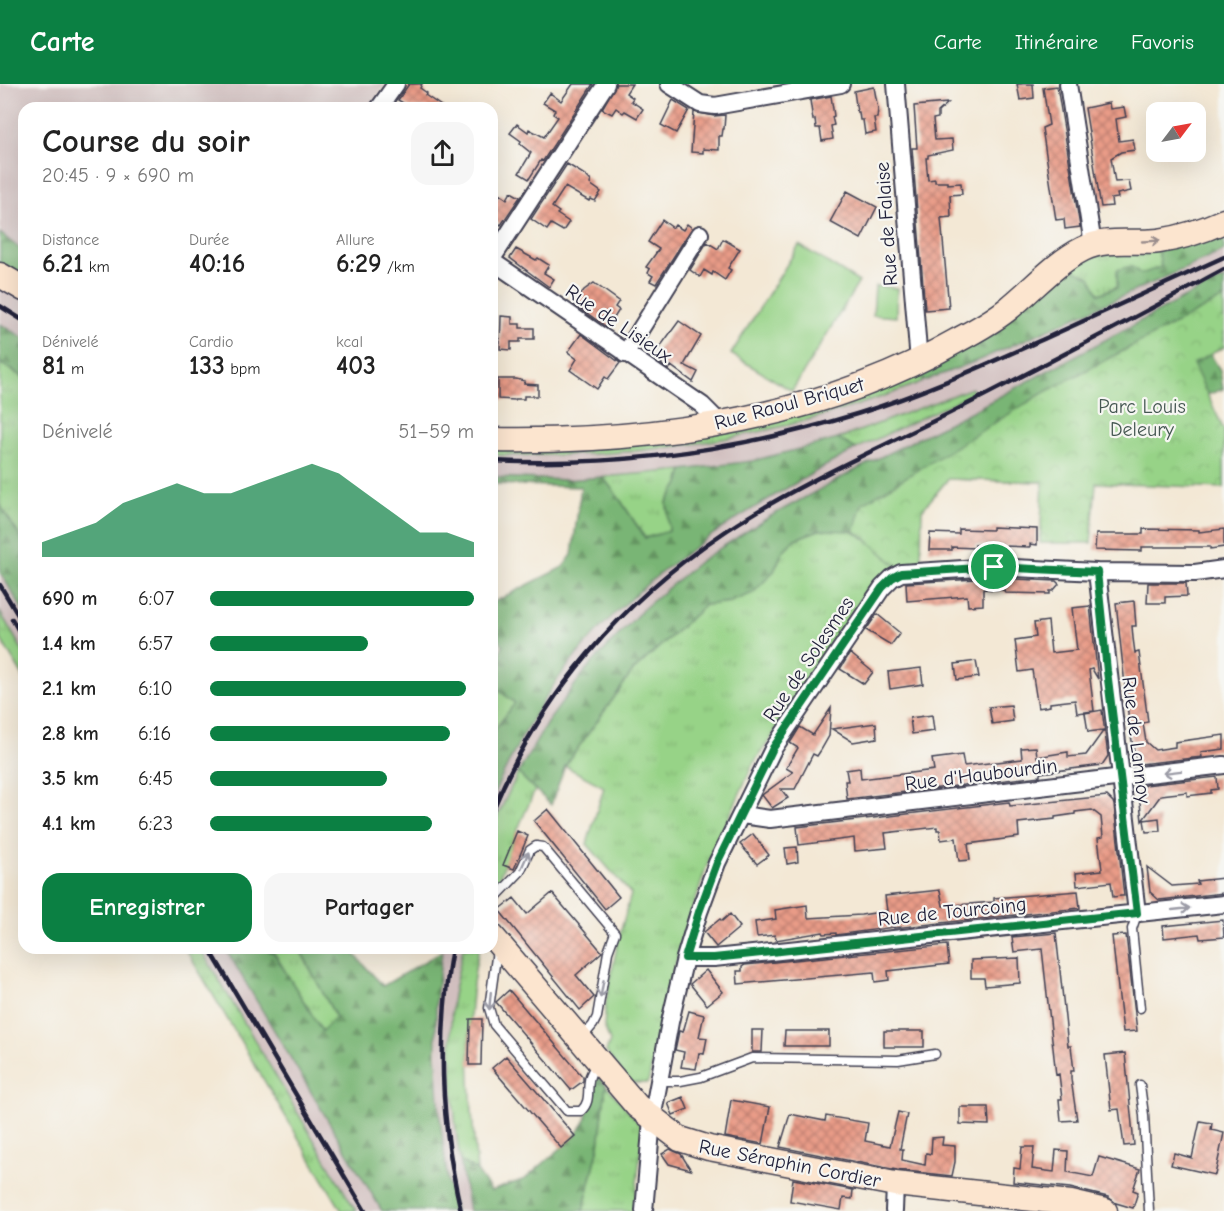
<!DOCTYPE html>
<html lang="fr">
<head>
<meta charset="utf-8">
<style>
	body { margin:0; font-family:"Comic Neue",sans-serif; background:#f6f6f6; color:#222; height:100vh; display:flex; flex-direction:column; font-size:22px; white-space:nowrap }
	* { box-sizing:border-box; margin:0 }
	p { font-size:20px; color:#767676 }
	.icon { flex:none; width:33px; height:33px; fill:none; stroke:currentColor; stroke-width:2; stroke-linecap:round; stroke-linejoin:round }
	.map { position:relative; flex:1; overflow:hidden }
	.drawer { position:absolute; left:18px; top:18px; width:480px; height:852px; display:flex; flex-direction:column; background:#fff; border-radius:18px; box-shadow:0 6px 24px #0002 }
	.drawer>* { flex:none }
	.needle { width:39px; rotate:58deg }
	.tools { position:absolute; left:1146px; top:18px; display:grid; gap:12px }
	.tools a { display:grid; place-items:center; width:60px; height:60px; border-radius:12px; background:#fff; box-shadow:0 6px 24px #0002; font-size:30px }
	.pin { position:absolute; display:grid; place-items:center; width:51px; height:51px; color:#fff; margin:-26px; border:3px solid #fff; border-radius:50%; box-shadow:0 2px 6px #0007 }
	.round { display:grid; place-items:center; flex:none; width:63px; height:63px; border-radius:18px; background:#f6f6f6 }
	.summary { display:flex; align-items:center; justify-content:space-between; height:102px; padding:0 24px }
	h1 { font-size:33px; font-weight:700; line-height:45px }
	.stats { display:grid; grid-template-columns:repeat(3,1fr); gap:9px; height:102px; padding:6px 24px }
	.stats div { display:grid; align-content:center }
	.stats b { font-size:26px; font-weight:700 }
	.stats small { font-size:16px; font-weight:400 }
	.stats p { font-size:16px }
	.chart { height:168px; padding:12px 24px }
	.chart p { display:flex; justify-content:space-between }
	.chart svg { width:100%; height:108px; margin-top:6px; fill:#0b8043; opacity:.7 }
	.action { display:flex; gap:12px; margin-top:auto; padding:12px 24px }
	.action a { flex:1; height:69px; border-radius:18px; background:#0b8043; color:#fff; font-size:24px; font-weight:700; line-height:69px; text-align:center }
	.action a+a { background:#f6f6f6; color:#222 }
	ul { padding:0 24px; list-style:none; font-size:20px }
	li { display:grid; grid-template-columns:96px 72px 1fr; align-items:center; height:45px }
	li i { height:15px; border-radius:8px; background:#0b8043 }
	header { display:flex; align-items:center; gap:36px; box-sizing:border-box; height:84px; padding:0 30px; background:#0b8043; color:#fff }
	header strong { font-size:28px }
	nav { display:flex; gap:33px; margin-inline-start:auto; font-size:21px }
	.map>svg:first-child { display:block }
</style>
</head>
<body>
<header>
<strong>Carte</strong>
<nav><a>Carte</a><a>Itinéraire</a><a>Favoris</a></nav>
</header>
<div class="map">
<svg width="1224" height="1127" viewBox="0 0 1224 1127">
	<defs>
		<pattern id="grass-tufts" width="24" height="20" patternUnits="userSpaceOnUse" patternTransform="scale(1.5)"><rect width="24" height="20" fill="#97d387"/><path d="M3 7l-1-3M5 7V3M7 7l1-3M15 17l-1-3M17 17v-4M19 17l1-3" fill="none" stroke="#82b575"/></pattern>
		<pattern id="forest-firs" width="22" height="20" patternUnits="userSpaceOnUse" patternTransform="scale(1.5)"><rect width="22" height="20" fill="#79b574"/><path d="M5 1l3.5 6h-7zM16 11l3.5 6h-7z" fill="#639360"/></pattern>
		<pattern id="park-crowns" width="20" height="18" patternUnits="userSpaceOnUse" patternTransform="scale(1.5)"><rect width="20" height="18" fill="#97d387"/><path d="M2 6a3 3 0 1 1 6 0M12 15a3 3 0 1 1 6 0" fill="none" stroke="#82b575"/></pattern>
		<pattern id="building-cross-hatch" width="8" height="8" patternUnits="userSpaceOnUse" patternTransform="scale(1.5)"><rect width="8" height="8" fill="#e99b87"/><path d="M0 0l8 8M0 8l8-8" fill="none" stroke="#bc7e70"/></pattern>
	</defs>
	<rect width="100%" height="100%" fill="#f6f6f2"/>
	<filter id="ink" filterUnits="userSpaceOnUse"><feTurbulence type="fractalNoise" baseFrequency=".0167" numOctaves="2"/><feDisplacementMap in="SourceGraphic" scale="12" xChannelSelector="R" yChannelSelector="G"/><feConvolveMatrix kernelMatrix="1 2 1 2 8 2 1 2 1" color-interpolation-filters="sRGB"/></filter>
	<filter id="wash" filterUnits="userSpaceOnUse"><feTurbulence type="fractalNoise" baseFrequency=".008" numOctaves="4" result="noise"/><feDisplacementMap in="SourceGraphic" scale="24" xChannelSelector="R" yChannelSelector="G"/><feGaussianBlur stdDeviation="1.35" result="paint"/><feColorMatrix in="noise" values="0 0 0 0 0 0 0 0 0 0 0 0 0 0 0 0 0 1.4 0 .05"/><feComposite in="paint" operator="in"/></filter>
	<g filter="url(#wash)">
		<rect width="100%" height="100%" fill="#f3e8d5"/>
		<path fill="#d1bfbf" d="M 0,0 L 386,0 L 372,20 L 369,18 L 366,24 L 24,24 L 24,254 L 0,240 Z
			M 1224,144 L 1224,195 L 1189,211 L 980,323 L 865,381 L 769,433 L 700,477 L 642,526 L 585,587 L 547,639 L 518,689 L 492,744 L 492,714 L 507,681 L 538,627 L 575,573 L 631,513 L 693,462 L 763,416 L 874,355 L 973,309 L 971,304 L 838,355 L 752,377 L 651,390 L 563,396 L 492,393 L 492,360 L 768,337 Z
			M 0,488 L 24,528 L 24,569 L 0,528 Z
			M 200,864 L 225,864 L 382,1127 L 356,1127 Z
			M 443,864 L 463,864 L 452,917 L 451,987 L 454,1036 L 469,1127 L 455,1127 L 448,1100 L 440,1034 L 436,917 Z"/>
		<path fill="url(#grass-tufts)" stroke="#5c7a61" stroke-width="1.5" d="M 1158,165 L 1161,183 C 1139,191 1120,202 1099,210 L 1071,184 L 1093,171 Z
			M 0,279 L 24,294 L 24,459 L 0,421 Z
			M 918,287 L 924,297 C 809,343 688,368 565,371 C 540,371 516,372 492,371 L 492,360 L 605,361 Z
			M 972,304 L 973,309 L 856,365 L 838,355 Z
			M 683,386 L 679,400 L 667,418 L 669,447 L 645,454 L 621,417 L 603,393 Z
			M 841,445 C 866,449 882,468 900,485 L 881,496 L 753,680 L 706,784 L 673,888 L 648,999 L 629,999 L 606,968 L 610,957 L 604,942 L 606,917 L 618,857 L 631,810 L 587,760 L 604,703 L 565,682 L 633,587 L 705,521 L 730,518 L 774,487 L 783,467 L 795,455 L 819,446 Z
			M 0,528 L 24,569 L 24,594 L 0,554 Z
			M 492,601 L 516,619 L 492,649 Z
			M 518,689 L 535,706 L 517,747 L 492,813 L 492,744 Z
			M 185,864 L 200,864 L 356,1127 L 342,1127 Z
			M 262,864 L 299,864 L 336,934 L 322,947 L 274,869 Z
			M 463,864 L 479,864 C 463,937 470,1013 477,1087 L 460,1077 C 453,1025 449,972 452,919 C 454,901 460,882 463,864 Z
			M 606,1001 L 643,1044 L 634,1127 L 583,1127 L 599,1062 Z"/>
		<path fill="url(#forest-firs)" stroke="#4e6c58" stroke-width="1.5" d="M 1224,144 L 1224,167 L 979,276 L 924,297 L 918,287 L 1071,184 L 1090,193 L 1099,210 L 1117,203 L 1117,186 L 1131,182 L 1141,190 L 1161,183 L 1158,165 Z
			M 0,149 L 24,168 L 24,195 L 0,180 Z
			M 1224,195 L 1224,214 L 1188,233 L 1220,286 L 1223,305 L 1207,311 L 1193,280 L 1146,255 L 1045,308 L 940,373 L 1043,398 L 948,395 L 922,426 L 887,473 L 864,453 L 854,447 L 819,446 L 795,455 L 783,467 L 774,487 L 753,509 L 730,518 L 705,521 L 633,587 L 565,682 L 551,721 L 518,689 L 547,639 L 585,587 L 642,526 L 700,477 L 769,433 L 865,381 L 980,323 L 1189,211 Z
			M 0,240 L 24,254 L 24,294 L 0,279 Z
			M 838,355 L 856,365 C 754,421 650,481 575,573 C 541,614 514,665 492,714 L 492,649 L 515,619 L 492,601 L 496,578 L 503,561 L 492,544 L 492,519 L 563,483 L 572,471 L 581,403 L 492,400 L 492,393 L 566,396 L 603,393 L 621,417 L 645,454 L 669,447 L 667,418 L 679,400 L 683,386 L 752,377 Z
			M 0,421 L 24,459 L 24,528 L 0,488 Z
			M 225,864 L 262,864 L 274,869 L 322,947 L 336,933 L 299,864 L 349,864 L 383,902 L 442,867 L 436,917 L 436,967 L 440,1034 L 448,1100 L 455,1127 L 382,1127 Z
			M 599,992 L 606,1001 L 599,1062 L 583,1127 L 469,1127 L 460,1077 L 477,1087 L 491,1107 L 525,1095 L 575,1052 L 585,1038 L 592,1005 Z"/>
		<path fill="url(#park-crowns)" stroke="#5c7a61" stroke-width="1.5" d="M 1224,214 L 1224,263 L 1193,280 L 1224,346 L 1224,404 L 1096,399 L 1091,459 L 1040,459 L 1043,398 L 948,395 L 922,426 L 921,480 L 900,485 L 864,453 L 854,447 L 862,420 L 1045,308 Z"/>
		<path fill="#97d387" stroke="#5c7a61" stroke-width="1.5" d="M 799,161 L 859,198 L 792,307 L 731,270 Z
			M 875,202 L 897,204 L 896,233 L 873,231 Z"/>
		<g id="blocks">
			<path fill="url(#building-cross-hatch)" d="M 409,0 L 422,0 L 420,4 L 427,9 L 425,11 L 444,24 L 411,24 L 398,16 Z
				M 573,0 L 593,0 L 543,77 L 541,76 L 529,95 L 519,89 L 531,69 L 520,60 L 521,57 L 510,49 L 517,40 L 528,48 L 529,45 L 544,53 L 558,33 L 553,30 L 555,26 L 543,19 L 550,9 L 561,17 Z
				M 616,0 L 632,0 L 626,9 L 633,14 L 631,17 L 643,25 L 637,34 L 625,27 L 623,29 L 616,24 L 612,30 L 602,25 Z
				M 1017,0 L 1033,0 L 1034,14 L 1020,16 Z
				M 1057,2 L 1080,143 L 1065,145 L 1064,135 L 1056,136 L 1042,44 L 1049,41 L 1043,4 Z
				M 874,3 L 878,25 L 877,34 L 874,34 L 876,48 L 865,50 L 863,36 L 860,36 L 859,28 L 857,28 L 854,7 Z
				M 831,12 L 834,32 L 832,33 L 834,41 L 831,42 L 833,55 L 822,57 L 820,44 L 816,44 L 815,35 L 813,36 L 810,16 Z
				M 673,16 L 689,26 L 676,49 L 661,41 Z
				M 948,19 L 938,28 L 938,34 L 933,35 L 935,56 L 952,55 L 953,66 L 928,71 L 928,74 L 926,74 L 928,96 L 935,95 L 935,98 L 947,98 L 947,100 L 961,99 L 962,110 L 950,111 L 951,133 L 941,134 L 949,224 L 925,226 L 912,64 L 917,64 L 914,22 Z
				M 1109,19 L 1110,25 L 1124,23 L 1126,33 L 1116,35 L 1119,57 L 1133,55 L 1135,66 L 1121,68 L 1111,74 L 1115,98 L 1129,97 L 1131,107 L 1117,110 L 1118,114 L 1111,115 L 1112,122 L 1101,123 L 1085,24 Z
				M 694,28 L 714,32 L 725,31 L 724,45 L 723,45 L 722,52 L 719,52 L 719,66 L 703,65 L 703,69 L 691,68 Z
				M 567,80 L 585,91 L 591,97 L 590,100 L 601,108 L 595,117 L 591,115 L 589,117 L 565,103 L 552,123 L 559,128 L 557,130 L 569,138 L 563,147 L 551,140 L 547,146 L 531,135 Z
				M 847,107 L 877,123 L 861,155 L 830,138 Z
				M 511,108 L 520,113 L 501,141 L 493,136 L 497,130 L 492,126 L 492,122 L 500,110 L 507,115 Z
				M 662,136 L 673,144 L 675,141 L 683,146 L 687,140 L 692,144 L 656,200 L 650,197 L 653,192 L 648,189 L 650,185 L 646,183 L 659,165 L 648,158 Z
				M 723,155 L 740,165 L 728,184 L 731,186 L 725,196 L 713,188 L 712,191 L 704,186 L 700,193 L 690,186 L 707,158 L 718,165 Z
				M 516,165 L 536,176 L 538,174 L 549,181 L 544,189 L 554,195 L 549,203 L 510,174 Z
				M 594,199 L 619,217 L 615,223 L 619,226 L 608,244 L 574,220 L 584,206 Z
				M 501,232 L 512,233 L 512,240 L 520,240 L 520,244 L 534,244 L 534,255 L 520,255 L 520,258 L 511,258 L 511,266 L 500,265 Z
				M 679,237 L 701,252 L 684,281 L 698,288 L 693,298 L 671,282 L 669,286 L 661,280 L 663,277 L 654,271 Z
				M 581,250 L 620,279 L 608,295 L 605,293 L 597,305 L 570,286 L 577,275 L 568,268 Z
				M 498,295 L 516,295 L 525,297 L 524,300 L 538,301 L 538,312 L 524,312 L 524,315 L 515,315 L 515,316 L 498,315 Z
				M 992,443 L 1037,445 L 1037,461 L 1030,460 L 1030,463 L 975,461 L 975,464 L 952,463 L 952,466 L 929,466 L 930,449 L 959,450 L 959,445 L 992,446 Z
				M 1143,445 L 1199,446 L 1199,448 L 1224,445 L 1224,463 L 1210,465 L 1210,463 L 1142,463 L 1142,467 L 1095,466 L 1096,450 L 1143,450 Z
				M 994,494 L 1056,497 L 1059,500 L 1053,507 L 1050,507 L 1050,510 L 1005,509 L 1004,506 L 983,505 L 983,521 L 968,522 L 967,512 L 907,517 L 906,499 Z
				M 1148,499 L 1186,499 L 1187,512 L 1165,513 L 1165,519 L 1147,519 Z
				M 1134,517 L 1136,542 L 1132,542 L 1133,554 L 1135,569 L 1139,568 L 1148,638 L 1143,639 L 1146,658 L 1155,666 L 1175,663 L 1175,658 L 1224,651 L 1224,665 L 1201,668 L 1202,673 L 1140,680 L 1136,677 L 1130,647 L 1116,519 Z
				M 1090,522 L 1098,595 L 1092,585 L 1089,586 L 1094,627 L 1077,629 L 1075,616 L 1050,619 L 1050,622 L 1038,624 L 1032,586 L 1019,588 L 1015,556 L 1036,553 L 1034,539 L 1048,537 L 1051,569 L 1077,566 L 1072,524 Z
				M 877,530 L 900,549 L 891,561 L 866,546 Z
				M 850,569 L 873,588 L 864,600 L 840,585 Z
				M 976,577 L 979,593 L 957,596 L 955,580 Z
				M 921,584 L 923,600 L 890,605 L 888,588 Z
				M 1011,621 L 1013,637 L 992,640 L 989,623 Z
				M 831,624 L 829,652 L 821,666 L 817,672 L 813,670 L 795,705 L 781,705 L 788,714 L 772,724 L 762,711 L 793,688 L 786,684 L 798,664 L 790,659 L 800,643 L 813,651 Z
				M 1102,626 L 1108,672 L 1102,681 L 1040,689 L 1040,692 L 847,715 L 845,697 L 848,697 L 846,686 L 860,684 L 861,695 L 902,690 L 934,686 L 932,675 L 962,671 L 964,682 L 1022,675 L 1021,664 L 1036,663 L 1037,673 L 1068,668 L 1068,673 L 1086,671 L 1104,646 L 1088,648 L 1085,629 Z
				M 932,631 L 934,647 L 912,650 L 910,634 Z
				M 876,639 L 877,654 L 853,658 L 832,645 Z
				M 1217,693 L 1218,705 L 1211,706 L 1211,709 L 1187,712 L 1187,708 L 1161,711 L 1142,737 L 1139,709 L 1145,701 Z
				M 1107,712 L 1113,718 L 1114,721 L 1124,812 L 1121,812 L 1113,813 L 1111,798 L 1077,802 L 1076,789 L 1102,786 L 1098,754 L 1103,753 L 1101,733 L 1092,726 L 1075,728 L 1075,730 L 1055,733 L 1055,735 L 1018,739 L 1019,753 L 968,760 L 970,776 L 959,777 L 956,754 L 941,756 L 940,746 L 937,746 L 937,743 L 885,749 L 887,764 L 855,767 L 854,754 L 799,761 L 797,743 L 1009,718 L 1010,722 Z
				M 548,725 L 619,813 L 605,825 L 534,737 Z
				M 1159,734 L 1160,747 L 1146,748 L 1144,736 Z
				M 517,747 L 528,752 L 514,785 L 503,781 Z
				M 753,750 L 769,771 L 757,780 L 740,760 Z
				M 797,763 L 798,778 L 787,780 L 785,764 Z
				M 1147,783 L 1172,802 L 1198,800 L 1197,797 L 1223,794 L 1224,809 L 1159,816 L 1150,808 Z
				M 940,806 L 943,822 L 994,818 L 994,814 L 1078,807 L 1080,824 L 894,844 L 894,843 L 836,851 L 836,849 L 824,850 L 823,848 L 776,856 L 775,851 L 757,853 L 755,838 L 776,835 L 775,826 L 807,821 L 808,834 L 861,831 L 887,827 L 885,812 Z
				M 552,809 L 602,868 L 576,891 L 594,913 L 580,926 L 499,826 L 514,814 L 527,830 Z
				M 730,830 L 740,843 L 716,863 L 704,848 L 720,835 L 722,837 Z
				M 1223,836 L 1224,853 L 1200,855 L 1199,850 L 1164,854 L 1163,842 Z
				M 1056,849 L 1068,962 L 1071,962 L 1074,987 L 1071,987 L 1071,995 L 1077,1036 L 1061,1037 L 1059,1015 L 1062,1015 L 1059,990 L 1056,991 L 1042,865 L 1014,868 L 1012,853 Z
				M 1126,851 L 1137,947 L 1123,948 L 1112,852 Z
				M 947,861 L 949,880 L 888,887 L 889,896 L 875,898 L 874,888 L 738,900 L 737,887 L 742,887 L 742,883 L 745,881 Z
				M 1019,874 L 1020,899 L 985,902 L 984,894 L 971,894 L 971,876 Z
				M 706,886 L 723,908 L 707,921 L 690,900 Z
				M 509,906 L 583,993 L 583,997 L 571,1006 L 496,918 Z
				M 689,927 L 704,931 L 699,953 L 707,954 L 704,970 L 699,969 L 696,985 L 681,983 L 684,968 L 675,966 L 679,947 L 683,948 Z
				M 470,935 L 482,935 L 481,981 L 469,981 Z
				M 752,946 L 763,946 L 762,968 L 752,968 Z
				M 785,947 L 829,947 L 829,962 L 784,962 Z
				M 884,947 L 924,947 L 924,963 L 884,963 Z
				M 1125,969 L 1134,1061 L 1124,1062 L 1119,1025 L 1111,1026 L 1105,971 Z
				M 506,972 L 575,1052 L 561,1064 L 492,984 Z
				M 683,1013 L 688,1025 L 673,1031 L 668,1019 Z
				M 731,1016 L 770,1023 L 763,1060 L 725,1053 Z
				M 960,1023 L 988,1023 L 989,1041 L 960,1040 Z
				M 898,1028 L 907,1030 L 900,1065 L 903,1065 L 902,1076 L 925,1081 L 926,1069 L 931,1070 L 932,1054 L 943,1053 L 942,1061 L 955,1062 L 955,1078 L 952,1092 L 897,1086 L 780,1063 L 790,1030 L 825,1037 L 826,1032 L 868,1039 L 865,1057 L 890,1062 Z
				M 1200,1037 L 1212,1039 L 1211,1046 L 1224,1049 L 1215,1091 L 1171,1081 L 1174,1069 L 1192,1074 Z
				M 1022,1063 L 1034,1063 L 1032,1085 L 1054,1088 L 1056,1066 L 1068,1067 L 1067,1088 L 1093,1093 L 1099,1073 L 1140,1085 L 1133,1106 L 1138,1108 L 1133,1124 L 1116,1119 L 1108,1113 L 1070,1104 L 1013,1098 L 1014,1084 L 1020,1085 Z
				M 670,1065 L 681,1070 L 691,1086 L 669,1080 L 662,1070 Z
				M 793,1095 L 853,1106 L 852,1115 L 843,1114 L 841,1126 L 790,1117 Z"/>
		</g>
	</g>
	<g filter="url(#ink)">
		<use href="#blocks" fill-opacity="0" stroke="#414052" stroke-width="1.5"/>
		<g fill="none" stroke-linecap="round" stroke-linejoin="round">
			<defs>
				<path id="lane" d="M 492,823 L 497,812 L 520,788 L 530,766 L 536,762 L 543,763 L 615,849 L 608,868 L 597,933 L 593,941 L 582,954
					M 1137,830 L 1132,845 L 1140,924
					M 497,866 L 489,924 L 494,941 L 567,1027 L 581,1027 C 592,1017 586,1005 590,992 C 592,987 595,982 597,978
					M 658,997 L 680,997 L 701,993 L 752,974 L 898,976 L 935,970
					M 1140,1001 L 1144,1031 L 1149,1127"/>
				<path id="street" d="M 669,0 L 700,20 L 715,22 L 841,0
					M 896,0 L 919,278
					M 1068,0 L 1093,161
					M 379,24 L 396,0
					M 492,175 L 606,0
					M 492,177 L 702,321 L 720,339
					M 625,270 L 700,150
					M 1097,488 L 1137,829
					M 742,731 L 770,735 L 1224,681
					M 685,874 L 714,874 L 1224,820
					M 644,1127 L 652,1035 L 670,938 L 685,874 L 699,828 L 717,779 L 773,665 L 882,504 L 892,494 L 901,489 L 994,483 L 1097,488 L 1195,489 L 1224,485
					M 894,1127 L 895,1100"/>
				<path id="secondary" d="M 0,191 L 24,205
					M 492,356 C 651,359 818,336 958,256 C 975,247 993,237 1008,225 C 1033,205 1055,179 1083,165 C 1107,153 1133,160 1159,157 C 1181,154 1204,146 1224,137
					M 492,852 L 637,1022 L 680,1055 L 709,1064 L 895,1100 L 1071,1119 L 1105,1127"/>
			</defs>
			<use href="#lane" stroke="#414052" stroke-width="11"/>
			<use href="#street" stroke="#414052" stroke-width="20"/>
			<use href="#secondary" stroke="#414052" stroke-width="27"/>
			<use href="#lane" stroke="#fff" stroke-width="8"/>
			<use href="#street" stroke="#fff" stroke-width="16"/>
			<use href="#secondary" stroke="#fce5cf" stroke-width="24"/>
			<path stroke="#22223b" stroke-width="4.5" d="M 0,222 L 24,237
				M 492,377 C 617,383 741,366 860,329 C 924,309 985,281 1046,254 C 1105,227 1165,200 1224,173
				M 0,501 L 24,541
				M 12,535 L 24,556
				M 492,728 C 539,613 622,516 726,447 C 796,401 875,366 950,329 C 1042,282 1133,235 1224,185
				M 209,864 L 365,1127
				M 452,864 C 437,951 441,1041 461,1127"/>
		</g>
		<defs><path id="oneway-shaft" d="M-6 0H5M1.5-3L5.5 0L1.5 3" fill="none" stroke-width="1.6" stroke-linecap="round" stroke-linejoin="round" transform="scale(1.5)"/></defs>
		<use stroke="#9a8d8c" href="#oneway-shaft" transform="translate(1151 157) rotate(-3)"/>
		<g stroke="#9c9ca7">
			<use href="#oneway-shaft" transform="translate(1172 688) rotate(173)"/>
			<use href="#oneway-shaft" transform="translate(525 776) rotate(-66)"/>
			<use href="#oneway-shaft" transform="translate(1181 825) rotate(-6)"/>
			<use href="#oneway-shaft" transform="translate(602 905) rotate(100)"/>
			<use href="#oneway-shaft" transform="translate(490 917) rotate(95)"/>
		</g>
	</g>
	<g fill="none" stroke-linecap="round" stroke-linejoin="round" filter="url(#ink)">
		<defs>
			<path id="route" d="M 994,483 L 1097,488 L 1107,587 L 1137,829 L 714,874 L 685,874 L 699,828 L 717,779 L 773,664 L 882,504 L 892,494 L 901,489 Z"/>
		</defs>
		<use href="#route" stroke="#fff" stroke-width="12"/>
		<use href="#route" stroke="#0b8043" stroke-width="8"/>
	</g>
	<g text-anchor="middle" stroke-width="4.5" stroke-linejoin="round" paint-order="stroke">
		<g font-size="20" fill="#22223b" stroke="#f6f6f2">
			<text transform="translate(886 140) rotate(-94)" y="7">Rue de Falaise</text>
			<text transform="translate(619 239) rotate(34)" y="7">Rue de Lisieux</text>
			<text transform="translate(789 319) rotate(-15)" y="7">Rue Raoul Briquet</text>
			<text transform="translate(808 575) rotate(-56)" y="7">Rue de Solesmes</text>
			<text transform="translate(1137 656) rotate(83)" y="7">Rue de Lannoy</text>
			<text transform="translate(981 690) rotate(-7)" y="7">Rue d'Haubourdin</text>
			<text transform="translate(952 827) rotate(-6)" y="7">Rue de Tourcoing</text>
			<text transform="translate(790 1079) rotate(11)" y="7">Rue Séraphin Cordier</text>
		</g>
		<g font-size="20" fill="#455752" stroke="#f6f6f2">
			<text x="1142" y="329">Parc Louis<tspan x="1142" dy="23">Deleury</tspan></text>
		</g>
	</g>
</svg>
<div class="tools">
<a><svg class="needle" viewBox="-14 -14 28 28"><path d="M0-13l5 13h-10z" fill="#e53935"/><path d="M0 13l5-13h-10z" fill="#767676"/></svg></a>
</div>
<div class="pin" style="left:994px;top:483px;background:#1e9e55"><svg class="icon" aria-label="arrive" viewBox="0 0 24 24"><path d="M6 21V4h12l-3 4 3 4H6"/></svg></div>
<section class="drawer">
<div class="summary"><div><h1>Course du soir</h1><p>20:45 · 9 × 690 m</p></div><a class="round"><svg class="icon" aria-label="share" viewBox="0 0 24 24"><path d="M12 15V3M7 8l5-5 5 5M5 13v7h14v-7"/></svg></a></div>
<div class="stats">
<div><p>Distance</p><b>6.21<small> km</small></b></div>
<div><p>Durée</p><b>40:16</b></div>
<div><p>Allure</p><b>6:29<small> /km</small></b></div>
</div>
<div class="stats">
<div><p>Dénivelé</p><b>81<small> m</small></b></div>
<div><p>Cardio</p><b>133<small> bpm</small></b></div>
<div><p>kcal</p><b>403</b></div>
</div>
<div class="chart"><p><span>Dénivelé</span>51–59 m</p>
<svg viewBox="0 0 160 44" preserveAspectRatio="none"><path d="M0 44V38L10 34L20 30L30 22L40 18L50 14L60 18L70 18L80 14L90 10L100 6L110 10L120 18L130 26L140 34L150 34L160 38V44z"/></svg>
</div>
<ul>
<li><b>690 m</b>6:07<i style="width:100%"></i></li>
<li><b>1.4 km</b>6:57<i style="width:60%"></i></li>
<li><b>2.1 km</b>6:10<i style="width:97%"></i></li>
<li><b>2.8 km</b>6:16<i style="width:91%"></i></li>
<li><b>3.5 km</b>6:45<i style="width:67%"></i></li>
<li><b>4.1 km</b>6:23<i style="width:84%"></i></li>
</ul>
<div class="action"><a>Enregistrer</a><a>Partager</a></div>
</section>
</div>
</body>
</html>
